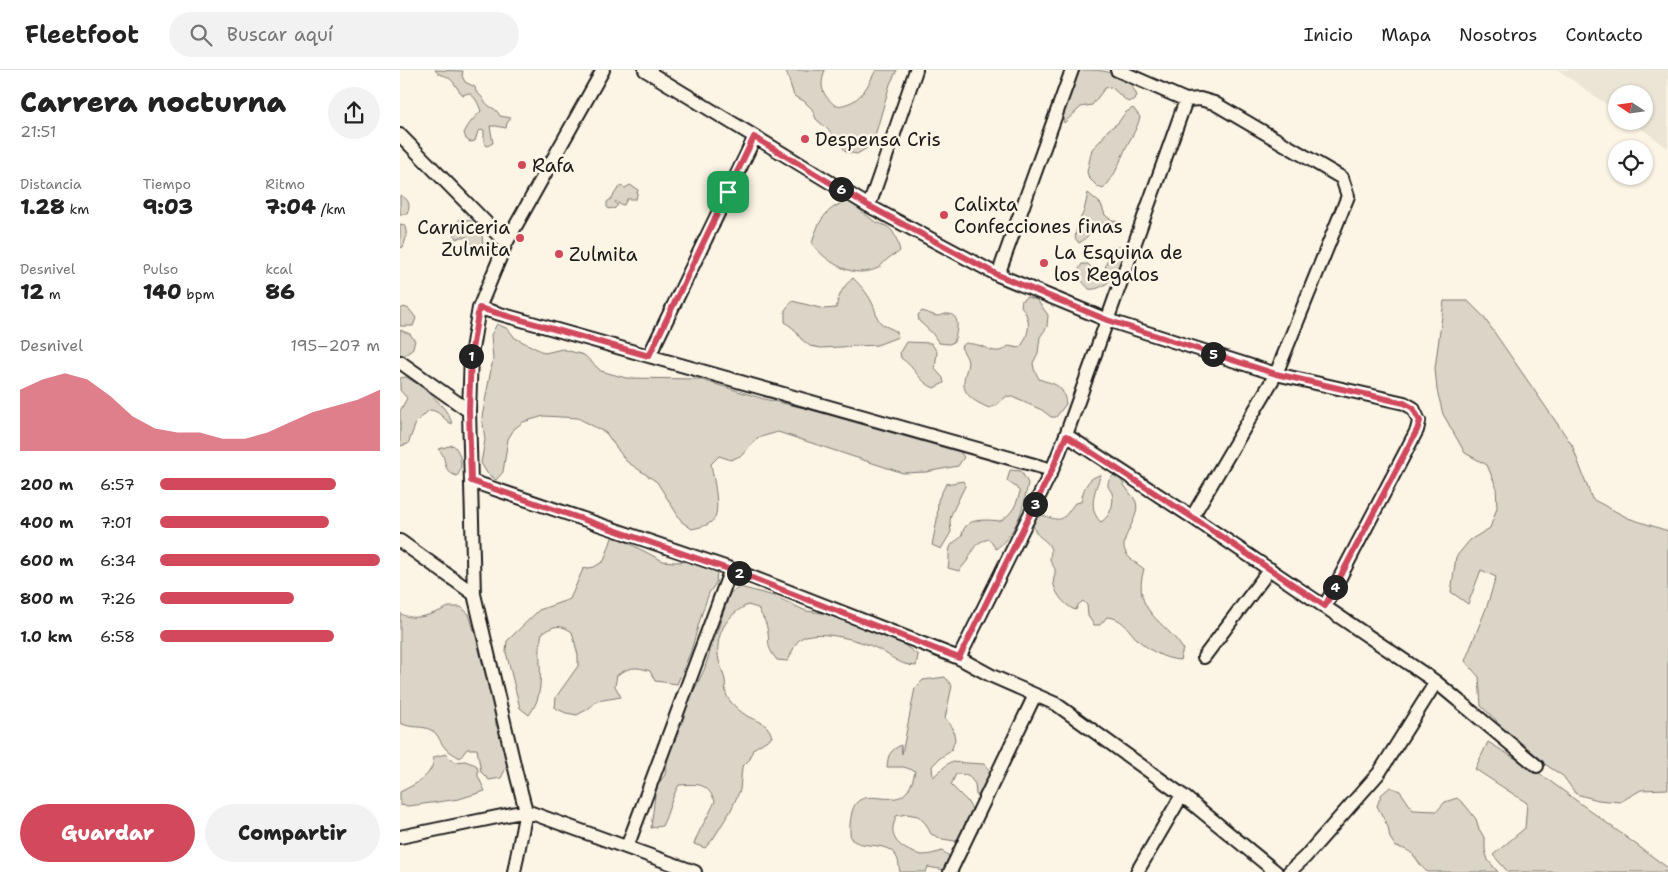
<!DOCTYPE html>
<html lang="es">
<head>
<meta charset="utf-8">
<style>
	body { margin:0; font-family:"Shantell Sans",sans-serif; background:#f2f2f2; color:#222; height:100vh; display:flex; flex-direction:column; font-size:19px; white-space:nowrap }
	* { box-sizing:border-box; margin:0 }
	p { font-size:16px; color:#767676 }
	.icon { flex:none; width:28px; height:28px; fill:none; stroke:currentColor; stroke-width:2; stroke-linecap:round; stroke-linejoin:round }
	.map { position:relative; flex:1; overflow:hidden }
	.side { display:flex; flex-direction:column; background:#fff; width:400px }
	.side>* { flex:none }
	.needle { width:32px; rotate:283deg }
	.tools { position:absolute; left:1208px; top:15px; display:grid; gap:10px }
	.tools a { display:grid; place-items:center; width:45px; height:45px; border-radius:50%; background:#fff; box-shadow:0 1px 4px #0004; font-size:25px }
	.pin { position:absolute; display:grid; place-items:center; width:42px; height:42px; color:#fff; margin:-21px; border-radius:10px; box-shadow:0 2px 8px #0006 }
	.km { position:absolute; width:25px; height:25px; margin:-12px; border-radius:50%; background:#222; color:#fff; font-size:14px; line-height:25px; text-align:center }
	.round { display:grid; place-items:center; flex:none; width:52px; height:52px; border-radius:26px; background:#f2f2f2 }
	.head { display:flex; align-items:center; justify-content:space-between; height:85px; padding:0 20px }
	h1 { font-size:28px; font-weight:800; line-height:38px }
	.metrics { display:grid; grid-template-columns:repeat(3,1fr); gap:8px; height:85px; padding:5px 20px }
	.metrics div { display:grid; align-content:center }
	.metrics b { font-size:21px; font-weight:800 }
	.metrics small { font-size:14px; font-weight:400 }
	.metrics p { font-size:14px }
	.chart { height:140px; padding:10px 20px }
	.chart p { display:flex; justify-content:space-between }
	.chart svg { width:100%; height:90px; margin-top:5px; fill:#d1495b; opacity:.7 }
	.button { display:flex; gap:10px; margin-top:auto; padding:10px 20px }
	.button a { flex:1; height:58px; border-radius:30px; background:#d1495b; color:#fff; font-size:20px; font-weight:800; line-height:58px; text-align:center }
	.button a+a { background:#f2f2f2; color:#222 }
	ul { padding:0 20px; list-style:none; font-size:16px }
	li { display:grid; grid-template-columns:80px 60px 1fr; align-items:center; height:38px }
	li i { height:12px; border-radius:6px; background:#d1495b }
	header { display:flex; align-items:center; gap:30px; box-sizing:border-box; height:70px; padding:0 25px; background:#fff; border-bottom:1px solid #e0e0e0 }
	header strong { font-size:24px }
	nav { display:flex; gap:28px; margin-inline-start:auto; font-size:18px }
	.search { width:350px; height:45px; background:#f2f2f2; display:flex; align-items:center; gap:12px; box-sizing:border-box; padding:0 18px; border-radius:28px; color:#767676; font-size:19px }
	main { display:flex; flex:1; min-height:0 }
	.map>svg:first-child { display:block }
</style>
</head>
<body>
<header>
<strong>Fleetfoot</strong>
<div class="search"><svg class="icon" aria-label="search" viewBox="0 0 24 24"><circle cx="10" cy="10" r="6"/><path d="M15 15l6 6"/></svg>Buscar aquí</div>
<nav><a>Inicio</a><a>Mapa</a><a>Nosotros</a><a>Contacto</a></nav>
</header>
<main>
<section class="side">
<div class="head"><div><h1>Carrera nocturna</h1><p>21:51</p></div><a class="round"><svg class="icon" aria-label="share" viewBox="0 0 24 24"><path d="M12 15V3M7 8l5-5 5 5M5 13v7h14v-7"/></svg></a></div>
<div class="metrics">
<div><p>Distancia</p><b>1.28<small> km</small></b></div>
<div><p>Tiempo</p><b>9:03</b></div>
<div><p>Ritmo</p><b>7:04<small> /km</small></b></div>
</div>
<div class="metrics">
<div><p>Desnivel</p><b>12<small> m</small></b></div>
<div><p>Pulso</p><b>140<small> bpm</small></b></div>
<div><p>kcal</p><b>86</b></div>
</div>
<div class="chart"><p><span>Desnivel</span>195–207 m</p>
<svg viewBox="0 0 160 44" preserveAspectRatio="none"><path d="M0 44V14L10 9L20 6L30 9L40 17L50 27L60 33L70 35L80 35L90 38L100 38L110 35L120 30L130 25L140 22L150 19L160 14V44z"/></svg>
</div>
<ul>
<li><b>200 m</b>6:57<i style="width:80%"></i></li>
<li><b>400 m</b>7:01<i style="width:77%"></i></li>
<li><b>600 m</b>6:34<i style="width:100%"></i></li>
<li><b>800 m</b>7:26<i style="width:61%"></i></li>
<li><b>1.0 km</b>6:58<i style="width:79%"></i></li>
</ul>
<div class="button"><a>Guardar</a><a>Compartir</a></div>
</section>
<div class="map">
<svg width="1268" height="802" viewBox="0 0 1268 802">
	<rect width="100%" height="100%" fill="#fcf5e5"/>
	<filter id="ink" filterUnits="userSpaceOnUse"><feTurbulence type="fractalNoise" baseFrequency=".02" numOctaves="2"/><feDisplacementMap in="SourceGraphic" scale="10" xChannelSelector="R" yChannelSelector="G"/><feConvolveMatrix kernelMatrix="1 2 1 2 8 2 1 2 1" color-interpolation-filters="sRGB"/></filter>
	<g filter="url(#ink)">
		<path fill="#ebe5d6" d="M 1158,0 L 1268,0 L 1268,78 L 1231,51 L 1244,51 L 1244,24 L 1216,24 L 1216,41 Z"/>
		<path fill="#dbd5c8" stroke="#7c7872" d="M 35,0 L 63,1 L 62,6 L 65,12 L 75,17 L 76,22 C 83,26 83,31 88,35 C 94,40 95,37 100,46 L 111,48 L 107,53 L 106,58 L 96,56 L 90,56 L 93,73 L 87,76 L 84,72 L 84,60 L 78,61 L 75,71 L 70,72 L 66,69 L 64,63 C 68,54 74,48 81,41 C 78,33 75,26 68,23 L 63,25 C 57,20 55,12 49,8 C 44,4 39,6 35,0 Z
			M 387,0 L 425,0 C 419,17 422,25 436,36 C 460,34 466,19 476,0 L 497,0 L 490,14 L 474,69 L 467,78 L 457,84 L 446,82 L 433,64 L 416,49 L 412,39 L 404,31 L 394,26 L 387,4 Z
			M 680,0 C 700,0 714,0 728,13 C 732,17 735,20 737,26 L 733,30 L 728,32 L 711,17 L 705,18 L 692,35 L 681,37 L 664,53 C 660,39 672,12 680,0 Z
			M 733,38 L 740,47 C 737,60 729,70 724,82 C 718,96 714,108 703,119 L 698,117 L 689,108 L 687,102 L 692,79 L 701,70 L 708,60 L 718,53 L 725,43 Z
			M 230,115 L 238,120 L 236,129 L 227,129 L 224,135 L 219,134 L 216,131 L 215,133 L 218,135 L 214,139 L 213,138 L 209,139 L 207,137 L 207,132 C 215,127 214,121 221,116 L 225,118 Z
			M 688,123 L 701,134 L 705,145 L 710,149 L 719,153 L 722,158 L 719,163 L 714,161 L 706,153 C 692,153 690,168 679,173 L 675,168 L 677,156 L 684,141 Z
			M 0,125 C 9,129 11,135 7,144 L 0,144 Z
			M 448,131 C 456,135 462,143 470,148 C 474,152 479,153 484,155 C 495,159 497,171 500,181 C 496,185 494,184 490,187 C 485,190 483,195 478,198 C 453,210 428,193 412,174 C 417,153 426,137 448,131 Z
			M 60,149 C 80,148 88,170 79,186 L 67,167 L 61,167 L 56,169 C 53,163 55,154 60,149 Z
			M 0,154 L 4,155 C 8,162 6,170 3,177 L 0,178 Z
			M 715,177 L 721,177 C 732,193 706,222 689,219 C 682,211 674,204 682,194 L 688,194 L 696,202 L 702,203 L 705,199 L 710,179 Z
			M 453,208 C 462,217 469,225 474,237 C 476,242 476,247 480,252 C 484,257 492,258 497,262 L 498,267 L 477,275 L 421,278 L 410,276 L 401,269 L 394,259 L 385,252 L 385,240 L 392,231 L 424,239 L 436,238 C 439,225 442,217 453,208 Z
			M 627,227 L 637,230 L 648,245 L 647,257 L 640,267 L 638,283 L 633,293 L 634,299 L 639,309 C 655,315 663,313 666,334 L 656,347 L 651,347 L 642,340 L 612,327 L 607,326 L 595,336 L 589,338 C 578,333 562,326 564,311 C 564,305 568,298 568,292 C 567,286 563,282 561,277 L 566,273 C 570,274 575,274 578,275 C 590,279 598,286 608,276 L 619,278 C 626,272 631,256 627,247 C 626,243 623,239 621,236 L 622,230 Z
			M 1044,231 L 1068,231 L 1083,246 L 1172,375 L 1192,429 L 1228,448 L 1268,461 L 1268,719 L 1241,720 L 1220,732 L 1198,730 L 1176,724 L 1163,706 L 1117,676 L 1100,663 L 1096,650 L 1081,636 L 1079,607 L 1065,591 L 1087,536 L 1096,507 L 1081,500 L 1068,534 L 1051,522 L 1056,487 L 1070,470 L 1090,458 L 1097,438 L 1096,416 L 1087,395 L 1065,383 L 1043,344 L 1037,320 L 1035,298 Z
			M 4,237 L 9,239 L 16,248 L 13,256 L 0,256 L 0,239 Z
			M 522,241 C 527,242 532,245 537,246 C 542,246 545,243 549,244 C 562,246 556,264 554,272 L 549,274 L 539,273 L 532,263 L 519,251 L 518,245 Z
			M 97,254 L 108,259 L 115,268 L 145,283 L 162,279 L 184,285 L 201,301 L 226,308 L 299,309 L 364,329 L 542,369 L 557,378 L 564,387 L 558,396 L 526,402 L 503,403 L 378,362 L 357,368 L 342,385 L 331,390 L 319,386 L 311,394 C 313,407 321,438 314,449 C 309,456 300,457 292,459 L 282,452 L 257,412 L 226,391 L 206,363 L 178,348 L 144,346 L 123,352 L 114,359 L 108,369 L 103,402 L 96,410 L 87,403 L 81,393 L 85,370 L 82,347 L 93,289 L 91,265 Z
			M 0,260 L 10,264 L 15,271 L 12,280 L 2,287 L 0,286 Z
			M 506,272 L 531,273 L 537,282 L 535,299 L 543,308 L 544,313 L 534,318 C 519,312 514,296 501,288 L 500,282 Z
			M 6,307 C 21,315 48,336 52,354 C 43,350 40,340 29,340 L 16,353 L 8,374 L 0,376 L 0,341 L 7,328 L 0,320 L 0,308 Z
			M 53,375 C 61,382 64,397 57,406 C 40,401 49,388 38,379 Z
			M 610,400 L 621,401 L 628,413 C 623,439 618,461 596,479 L 589,469 C 573,473 575,478 567,491 C 565,494 561,498 559,501 L 548,498 C 550,491 548,484 550,478 C 552,472 557,471 561,467 C 563,463 563,459 566,456 C 572,448 591,450 600,451 C 612,444 616,436 620,422 L 616,417 L 607,411 Z
			M 701,405 C 695,419 687,440 701,452 C 710,447 715,433 712,423 C 711,420 708,418 708,416 C 707,411 711,408 714,405 C 721,408 723,414 727,419 C 730,424 734,427 736,432 C 741,448 719,467 725,481 C 729,490 737,493 744,499 C 731,542 765,550 783,579 L 780,590 C 763,589 747,579 735,567 C 726,557 722,548 707,547 L 700,555 L 694,555 L 688,546 L 687,535 L 683,531 L 678,535 L 676,540 C 667,538 656,525 654,515 C 652,510 656,504 655,499 C 654,496 650,493 650,489 C 650,484 652,482 650,477 C 644,466 634,468 633,452 L 637,448 L 643,445 C 664,454 663,448 675,433 L 681,432 C 683,420 687,407 701,405 Z
			M 563,411 L 565,416 L 551,445 L 550,451 L 551,462 L 541,479 L 532,475 L 537,450 L 538,430 L 546,414 Z
			M 213,465 L 263,491 L 274,492 L 297,491 L 317,501 L 316,513 L 309,523 L 301,546 L 291,581 L 277,614 L 255,611 L 250,601 C 235,596 230,597 217,605 L 215,616 L 221,627 L 197,631 L 188,639 L 177,645 L 166,643 L 155,638 L 156,627 L 178,596 L 178,585 L 172,562 C 160,554 155,555 142,563 C 135,591 149,619 129,645 L 120,638 L 106,582 L 107,571 L 139,540 L 170,529 L 183,499 L 194,497 L 204,491 Z
			M 340,517 L 374,526 L 406,541 L 450,546 L 500,572 L 518,585 L 516,596 C 497,595 490,584 474,577 C 458,570 413,557 399,570 C 394,575 391,585 388,591 L 377,590 C 364,574 371,573 367,558 C 366,551 361,545 358,538 L 348,535 C 325,545 314,567 319,591 C 321,597 323,603 325,610 C 326,618 324,624 330,631 C 334,636 342,643 347,646 C 354,650 362,651 367,657 C 370,660 371,664 372,667 L 353,679 L 350,689 L 342,697 L 340,720 L 331,740 L 313,769 L 305,778 L 294,774 C 299,759 309,746 315,731 C 306,712 299,714 279,715 C 271,728 269,742 262,756 L 251,758 L 255,725 L 258,714 L 265,705 L 268,688 L 288,633 L 304,600 L 330,523 Z
			M 49,537 L 61,537 L 69,544 L 76,567 L 84,600 L 91,610 L 94,620 L 96,655 L 107,675 L 109,687 L 106,698 L 101,708 L 89,710 L 81,702 L 77,679 L 67,679 L 60,688 C 55,685 50,682 46,679 C 40,673 39,664 31,660 C 22,655 12,659 0,653 L 0,543 C 14,553 35,543 49,537 Z
			M 545,607 L 552,616 L 545,648 L 553,658 L 555,670 L 551,681 L 540,688 L 532,696 L 533,707 L 550,692 L 584,694 L 592,703 L 587,726 L 576,725 L 575,714 L 568,705 L 556,704 L 551,715 L 567,731 L 573,741 L 565,765 L 555,771 L 542,769 L 531,764 L 526,754 L 518,746 L 507,744 L 496,746 C 495,751 492,757 493,762 C 494,775 511,783 522,785 C 529,785 536,783 542,781 L 548,785 L 551,791 L 545,800 L 528,797 L 526,802 L 500,802 C 499,798 499,793 498,790 C 490,769 463,780 451,769 C 449,759 450,751 452,742 C 458,717 484,733 500,727 C 510,722 513,711 515,701 L 504,697 L 487,697 C 488,684 490,681 501,675 L 502,684 L 515,618 L 523,610 Z
			M 1088,672 L 1139,703 L 1268,798 L 1268,802 L 1108,802 L 1093,785 L 1125,758 L 1127,733 L 1075,699 Z
			M 46,684 L 54,692 L 65,691 L 76,695 L 78,700 L 78,706 L 85,721 L 59,729 L 9,736 L 0,735 L 0,722 C 16,714 33,706 34,687 Z
			M 990,717 L 1000,721 L 1013,740 L 1037,741 L 1045,732 L 1057,728 L 1065,735 L 1076,749 L 1079,759 L 1085,769 L 1085,780 L 1088,790 L 1098,802 L 1027,802 C 1014,790 1016,780 996,777 L 990,768 L 988,757 L 977,736 L 981,725 Z"/>
		<g fill="none" stroke-linecap="round" stroke-linejoin="round">
			<defs>
				<path id="minor" d="M 245,0 L 469,136 L 598,205 L 707,250 L 876,304 L 1004,333 L 1013,338 L 1019,351 L 1017,360 L 925,536
					M 717,0 L 786,30 L 800,29 L 814,33 L 942,108 L 948,126 L 876,304 L 792,447
					M 0,65 L 106,173
					M 469,136 L 516,0
					M 598,205 L 672,0
					M 79,238 L 652,400
					M 249,286 L 355,67
					M 0,292 L 69,341
					M 666,365 L 792,447 L 1036,612 L 1137,696
					M 71,411 L 331,499 L 559,588 L 592,606 L 656,634 L 782,725 L 876,802
					M 0,471 L 74,524
					M 804,587 L 870,499
					M 559,588 L 652,400 L 666,365 L 786,30
					M 0,767 L 126,741 L 295,802
					M 227,777 L 331,499
					M 114,802 L 126,741 L 117,707 L 74,524 L 69,341 L 71,285 L 79,238 L 106,173 L 203,0
					M 550,802 L 635,625
					M 737,802 L 782,725
					M 889,802 L 905,787 L 979,703 L 1036,612"/>
			</defs>
			<use href="#minor" stroke="#1c1c1c" stroke-width="16"/>
			<use href="#minor" stroke="#fcf5e5" stroke-width="12"/>
		</g>
	</g>
	<g fill="none" stroke-linecap="round" stroke-linejoin="round" filter="url(#ink)">
		<defs>
			<path id="route" d="M 354,67 L 469,136 L 598,205 L 707,250 L 876,304 L 1004,333 L 1013,338 L 1020,351 L 1017,360 L 925,536 L 792,447 L 666,366 L 652,400 L 559,588 L 331,500 L 71,411 L 69,341 L 71,285 L 79,238 L 249,286 Z"/>
		</defs>
		<use href="#route" stroke="#fff" stroke-width="10"/>
		<use href="#route" stroke="#d1495b" stroke-width="6"/>
	</g>
	<g fill="#d1495b" stroke="#fcf5e5" stroke-width="2">
		<circle cx="405" cy="69" r="5"/>
		<circle cx="122" cy="95" r="5"/>
		<circle cx="544" cy="145" r="5"/>
		<circle cx="120" cy="168" r="5"/>
		<circle cx="159" cy="184" r="5"/>
		<circle cx="644" cy="193" r="5"/>
	</g>
	<g text-anchor="middle" stroke-width="5" stroke-linejoin="round" paint-order="stroke">
		<g font-size="19" fill="#1c1c1c" stroke="#fcf5e5" text-anchor="start">
			<text x="415" y="76">Despensa Cris</text>
			<text x="132" y="102">Rafa</text>
			<text x="554" y="141">Calixta<tspan x="554" dy="22">Confecciones finas</tspan></text>
			<text x="110" y="164" text-anchor="end">Carniceria<tspan x="110" dy="22">Zulmita</tspan></text>
			<text x="654" y="189">La Esquina de<tspan x="654" dy="22">los Regalos</tspan></text>
			<text x="169" y="191">Zulmita</text>
		</g>
	</g>
</svg>
<div class="tools">
<a><svg class="needle" viewBox="-14 -14 28 28"><path d="M0-13l5 13h-10z" fill="#e53935"/><path d="M0 13l5-13h-10z" fill="#767676"/></svg></a>
<a><svg class="icon" aria-label="locate" viewBox="0 0 24 24"><circle cx="12" cy="12" r="6"/><path d="M12 2v4M12 18v4M2 12h4M18 12h4"/></svg></a>
</div>
<div class="pin" style="left:328px;top:122px;background:#1e9e55"><svg class="icon" aria-label="arrive" viewBox="0 0 24 24"><path d="M6 21V4h12l-3 4 3 4H6"/></svg></div>
<b class="km" style="left:71px;top:286px">1</b>
<b class="km" style="left:339px;top:503px">2</b>
<b class="km" style="left:635px;top:434px">3</b>
<b class="km" style="left:935px;top:517px">4</b>
<b class="km" style="left:813px;top:284px">5</b>
<b class="km" style="left:441px;top:119px">6</b>
</div>
</main>
</body>
</html>
